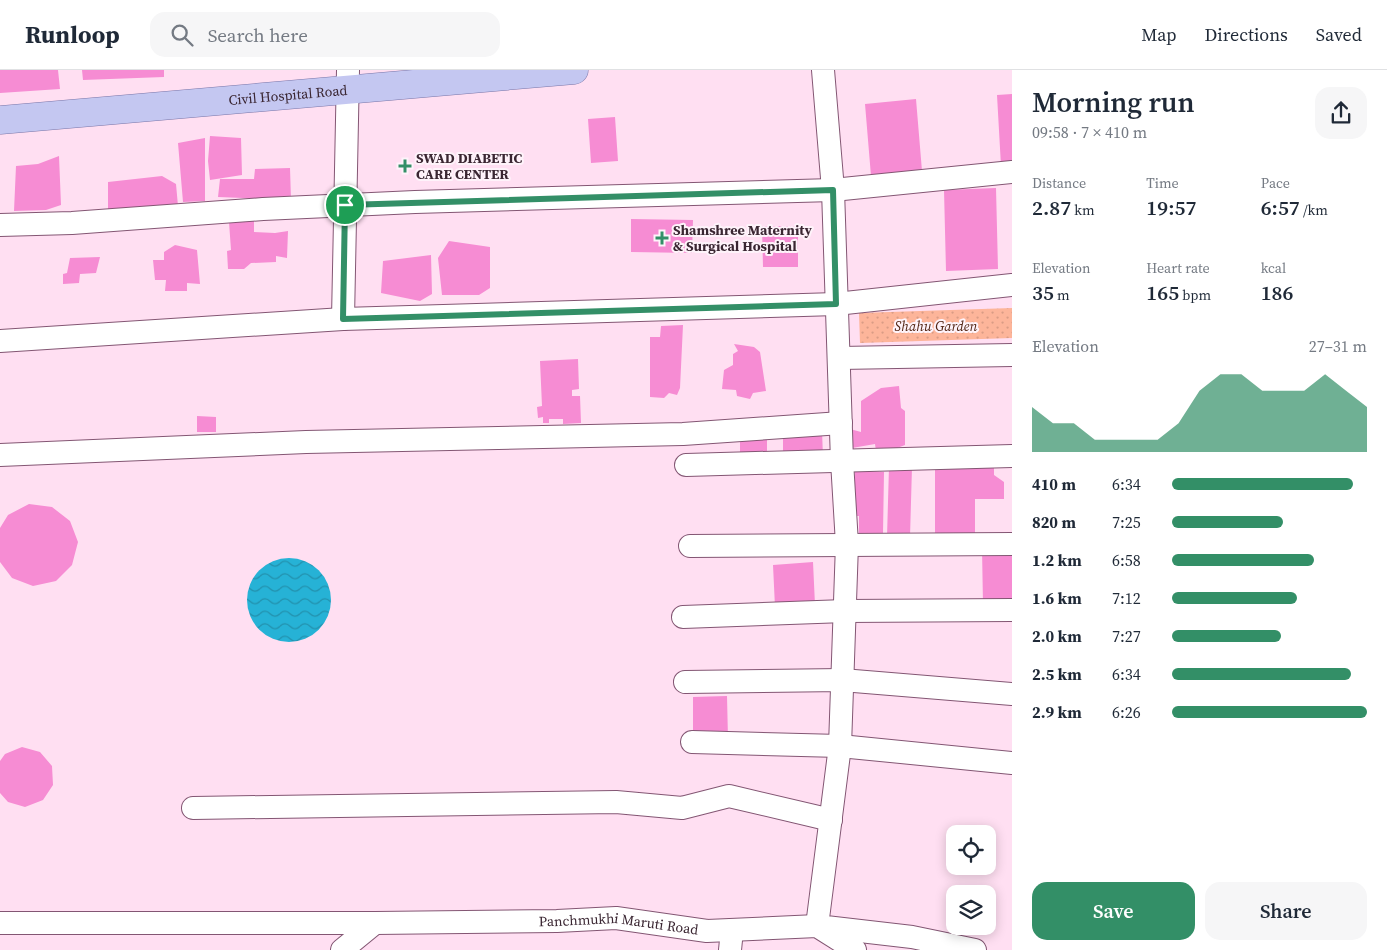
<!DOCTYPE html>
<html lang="en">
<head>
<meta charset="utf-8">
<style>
	body { margin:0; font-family:"Source Serif 4",serif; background:#f6f6f7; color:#1f2937; height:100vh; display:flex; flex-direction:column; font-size:19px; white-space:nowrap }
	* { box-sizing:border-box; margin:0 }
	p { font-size:16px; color:#747a83 }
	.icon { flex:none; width:28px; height:28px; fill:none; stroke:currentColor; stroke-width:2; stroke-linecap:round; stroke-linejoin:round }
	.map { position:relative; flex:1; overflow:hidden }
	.drawer { display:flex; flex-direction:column; background:#fff; width:375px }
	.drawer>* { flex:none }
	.fabs { position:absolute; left:946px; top:755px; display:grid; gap:10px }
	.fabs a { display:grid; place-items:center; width:50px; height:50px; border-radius:10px; background:#fff; box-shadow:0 2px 12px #0003; font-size:25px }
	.pin { position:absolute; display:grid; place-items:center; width:42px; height:42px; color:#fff; margin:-21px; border:2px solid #fff; border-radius:50%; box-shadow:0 1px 5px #0007 }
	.round { display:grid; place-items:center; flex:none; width:52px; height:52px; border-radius:15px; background:#f6f6f7 }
	.summary { display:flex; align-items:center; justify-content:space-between; height:85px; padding:0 20px }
	h1 { font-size:28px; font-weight:600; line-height:38px }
	.figures { display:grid; grid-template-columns:repeat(3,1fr); gap:8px; height:85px; padding:5px 20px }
	.figures div { display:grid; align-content:center }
	.figures b { font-size:21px; font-weight:600 }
	.figures small { font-size:14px; font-weight:400 }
	.figures p { font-size:14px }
	.chart { height:140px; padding:10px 20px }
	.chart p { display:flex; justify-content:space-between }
	.chart svg { width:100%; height:90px; margin-top:5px; fill:#338f67; opacity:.7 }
	.button { display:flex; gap:10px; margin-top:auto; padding:10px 20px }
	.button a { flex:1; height:58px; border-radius:15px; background:#338f67; color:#fff; font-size:20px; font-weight:600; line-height:58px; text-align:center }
	.button a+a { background:#f6f6f7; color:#1f2937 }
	ul { padding:0 20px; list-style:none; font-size:16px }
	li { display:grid; grid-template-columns:80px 60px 1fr; align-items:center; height:38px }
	li i { height:12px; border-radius:6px; background:#338f67 }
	header { display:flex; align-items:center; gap:30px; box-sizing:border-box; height:70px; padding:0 25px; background:#fff; border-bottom:1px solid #e0e1e3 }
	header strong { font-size:24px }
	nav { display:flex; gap:28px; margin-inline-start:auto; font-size:18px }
	.search { width:350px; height:45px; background:#f6f6f7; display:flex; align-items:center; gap:12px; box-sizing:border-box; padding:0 18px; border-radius:15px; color:#747a83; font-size:19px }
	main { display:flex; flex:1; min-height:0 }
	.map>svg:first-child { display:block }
</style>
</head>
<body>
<header>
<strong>Runloop</strong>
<div class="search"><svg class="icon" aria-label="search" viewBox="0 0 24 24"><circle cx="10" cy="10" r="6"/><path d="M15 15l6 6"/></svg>Search here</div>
<nav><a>Map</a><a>Directions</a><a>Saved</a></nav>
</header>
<main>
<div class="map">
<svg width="1012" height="880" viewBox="0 0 1012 880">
	<defs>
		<pattern id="park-dots" width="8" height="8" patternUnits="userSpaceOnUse" patternTransform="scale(1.25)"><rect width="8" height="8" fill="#fdb59a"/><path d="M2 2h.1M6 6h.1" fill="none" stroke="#da9c85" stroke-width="1.8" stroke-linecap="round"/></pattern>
		<pattern id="water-waves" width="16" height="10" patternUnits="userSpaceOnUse" patternTransform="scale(1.25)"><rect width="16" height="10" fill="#26b2d6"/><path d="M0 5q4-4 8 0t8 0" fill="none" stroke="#2291ae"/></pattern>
	</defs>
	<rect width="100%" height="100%" fill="#ffdff2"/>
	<path fill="url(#park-dots)" d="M 1012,238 L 1012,268 L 860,273 L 859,243 Z"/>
	<path fill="url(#water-waves)" d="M247 530a42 42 0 1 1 84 0a42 42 0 1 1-84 0Z"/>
	<path fill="#f68cd3" d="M 0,0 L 58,0 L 60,19 L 0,23 Z
		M 82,0 L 164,0 L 164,7 L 83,10 Z
		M 1012,24 L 1012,95 L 1001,96 L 997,25 Z
		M 916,29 L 922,101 L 871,106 L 865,34 Z
		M 615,47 L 618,91 L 591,93 L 588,49 Z
		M 210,66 L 241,68 L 242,105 L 210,110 L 208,91 Z
		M 205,68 L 205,131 L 183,132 L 178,73 Z
		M 59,86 L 61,135 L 46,140 L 14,141 L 16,96 L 38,94 Z
		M 290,98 L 291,130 L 218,127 L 220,109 L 254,109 L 255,99 Z
		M 162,106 L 176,114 L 178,136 L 108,140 L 108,112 Z
		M 996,118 L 998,199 L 946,201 L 944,120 Z
		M 254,146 L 254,162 L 275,163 L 288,161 L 287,188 L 276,186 L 276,192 L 251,193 L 244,199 L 228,199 L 227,181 L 231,180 L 229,152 Z
		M 631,149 L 693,150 L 692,183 L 631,182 Z
		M 762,156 L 798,156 L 798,197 L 763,197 Z
		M 449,171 L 490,177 L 490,218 L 479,225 L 442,225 L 438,188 Z
		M 175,175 L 197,180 L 200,214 L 187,213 L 187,221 L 165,221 L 166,210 L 155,210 L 153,190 L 164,190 L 164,182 Z
		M 431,185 L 432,224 L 420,231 L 381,223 L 383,191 Z
		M 100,187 L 96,203 L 80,204 L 79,213 L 63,214 L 63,204 L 67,203 L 70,188 Z
		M 683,255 L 680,318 L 677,325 L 669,323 L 664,328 L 650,327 L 650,267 L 660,267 L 661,256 Z
		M 734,274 L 754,277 L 760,282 L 766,321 L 753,323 L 750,329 L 737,326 L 736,320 L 722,319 L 724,300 L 733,295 L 733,284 L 738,281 Z
		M 578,289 L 579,319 L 572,320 L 572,326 L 580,326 L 581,353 L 563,354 L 563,349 L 549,349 L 549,353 L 543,353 L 543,347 L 538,348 L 537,337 L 542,336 L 540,291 Z
		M 899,316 L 901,338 L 905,341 L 905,375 L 892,380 L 876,381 L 875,374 L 852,378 L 850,359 L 861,362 L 861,331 L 881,318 Z
		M 197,346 L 216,347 L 216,362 L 197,362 Z
		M 822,360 L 823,388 L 783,388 L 783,361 Z
		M 767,367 L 767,384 L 740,385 L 740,368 Z
		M 935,392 L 994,392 L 994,405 L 1004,412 L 1004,429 L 975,429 L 975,472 L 935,472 Z
		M 889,397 L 912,397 L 910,467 L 887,467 Z
		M 855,401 L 884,402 L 883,464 L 859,464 L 859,446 L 851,446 L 855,428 Z
		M 29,434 L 52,437 L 70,451 L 78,472 L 72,495 L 56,511 L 33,516 L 12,508 L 0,492 L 0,458 L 8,445 Z
		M 982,478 L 1012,478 L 1012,534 L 983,535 Z
		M 813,492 L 815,535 L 775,537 L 773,495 Z
		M 727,626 L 728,669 L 693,669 L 693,627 Z
		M 22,677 L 40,682 L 52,696 L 53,715 L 43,730 L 25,737 L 8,732 L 0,723 L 0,691 L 5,684 Z"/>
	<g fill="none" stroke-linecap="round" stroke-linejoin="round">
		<defs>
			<g id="minor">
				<path d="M 823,0 L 833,120 L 842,391 L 847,474 L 840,676 L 817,856 L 912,867 L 975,880"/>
				<path d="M 0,155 L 72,153 L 263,139 L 415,132 L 833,120 L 1012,102"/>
				<path d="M 343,249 L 348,0"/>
				<path d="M 0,271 L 343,249 L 836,234 L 1012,215"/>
				<path d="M 840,288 L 1012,285"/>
				<path d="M 0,385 L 306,372 L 683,364 L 841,353"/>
				<path d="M 686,395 L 1012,386"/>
				<path d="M 690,476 L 1012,474"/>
				<path d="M 683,547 L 845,541 L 1012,540"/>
				<path d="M 685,612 L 842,610 L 1012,624"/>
				<path d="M 692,672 L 840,676 L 1012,693"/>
				<path d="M 193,738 L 616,732 L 682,738 L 729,726 L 831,750"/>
				<path id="s1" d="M 0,853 L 375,853 L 557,851 L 616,848 L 707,861 L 817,856 L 855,880"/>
				<path d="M 342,880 L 375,853"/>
				<path d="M 730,880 L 732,860"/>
			</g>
			<g id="major">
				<path id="s2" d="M 0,50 L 574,0"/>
			</g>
		</defs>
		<use href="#minor" stroke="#835673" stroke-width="24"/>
		<use href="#major" stroke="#7a76a8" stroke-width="29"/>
		<use href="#minor" stroke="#fff" stroke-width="22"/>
		<use href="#major" stroke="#c4c7f1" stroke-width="28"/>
	</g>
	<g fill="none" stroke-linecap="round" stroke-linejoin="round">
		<defs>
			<path id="route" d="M 833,120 L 836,234 L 343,249 L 345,135 Z"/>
		</defs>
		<use href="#route" stroke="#fff" stroke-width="10"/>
		<use href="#route" stroke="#338f67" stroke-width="6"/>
	</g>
	<g fill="#338f67" stroke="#fef3fa" stroke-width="2">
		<path d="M402.5 88.5h5v5h5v5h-5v5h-5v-5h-5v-5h5z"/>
		<path d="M659.5 160.5h5v5h5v5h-5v5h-5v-5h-5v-5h5z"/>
	</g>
	<g text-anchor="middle" stroke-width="4" stroke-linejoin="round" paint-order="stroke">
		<g font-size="14" fill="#3a2632" stroke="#fef3fa">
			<text dy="5" stroke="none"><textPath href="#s2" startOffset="289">Civil Hospital Road</textPath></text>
			<text dy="5" stroke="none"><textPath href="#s1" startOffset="619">Panchmukhi Maruti Road</textPath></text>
		</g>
		<g font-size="14" font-weight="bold" fill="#3a2632" stroke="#fef3fa" text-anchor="start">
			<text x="416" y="93">SWAD DIABETIC<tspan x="416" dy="16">CARE CENTER</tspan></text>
			<text x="673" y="165">Shamshree Maternity<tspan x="673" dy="16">&amp; Surgical Hospital</tspan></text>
		</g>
		<g font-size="14" font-style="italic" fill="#542716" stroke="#fef3fa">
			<text x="936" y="261">Shahu Garden</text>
		</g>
	</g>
</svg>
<div class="fabs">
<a><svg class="icon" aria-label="locate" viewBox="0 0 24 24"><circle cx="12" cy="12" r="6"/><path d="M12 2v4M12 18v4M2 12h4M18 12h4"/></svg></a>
<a><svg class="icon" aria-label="layers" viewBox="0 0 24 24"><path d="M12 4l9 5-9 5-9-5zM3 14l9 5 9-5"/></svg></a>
</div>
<div class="pin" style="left:345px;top:135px;background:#1e9e55"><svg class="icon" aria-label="arrive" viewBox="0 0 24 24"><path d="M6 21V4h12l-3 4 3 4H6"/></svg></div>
</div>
<section class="drawer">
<div class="summary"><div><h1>Morning run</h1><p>09:58 · 7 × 410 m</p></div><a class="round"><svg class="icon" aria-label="share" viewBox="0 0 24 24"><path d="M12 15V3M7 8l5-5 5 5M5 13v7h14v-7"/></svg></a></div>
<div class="figures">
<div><p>Distance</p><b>2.87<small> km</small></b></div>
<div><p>Time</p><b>19:57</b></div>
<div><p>Pace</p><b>6:57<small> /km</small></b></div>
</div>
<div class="figures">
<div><p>Elevation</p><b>35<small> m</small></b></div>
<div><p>Heart rate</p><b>165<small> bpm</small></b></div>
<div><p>kcal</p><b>186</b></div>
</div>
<div class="chart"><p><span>Elevation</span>27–31 m</p>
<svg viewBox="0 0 160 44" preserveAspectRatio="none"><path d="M0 44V22L10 30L20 30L30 38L40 38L50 38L60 38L70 30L80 14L90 6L100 6L110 14L120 14L130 14L140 6L150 14L160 22V44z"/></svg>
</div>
<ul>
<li><b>410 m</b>6:34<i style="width:93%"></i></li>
<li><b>820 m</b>7:25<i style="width:57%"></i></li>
<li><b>1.2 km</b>6:58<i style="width:73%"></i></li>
<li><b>1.6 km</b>7:12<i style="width:64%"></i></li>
<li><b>2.0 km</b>7:27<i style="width:56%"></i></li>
<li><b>2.5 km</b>6:34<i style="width:92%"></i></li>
<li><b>2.9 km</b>6:26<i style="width:100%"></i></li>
</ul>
<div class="button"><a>Save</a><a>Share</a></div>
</section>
</main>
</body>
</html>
